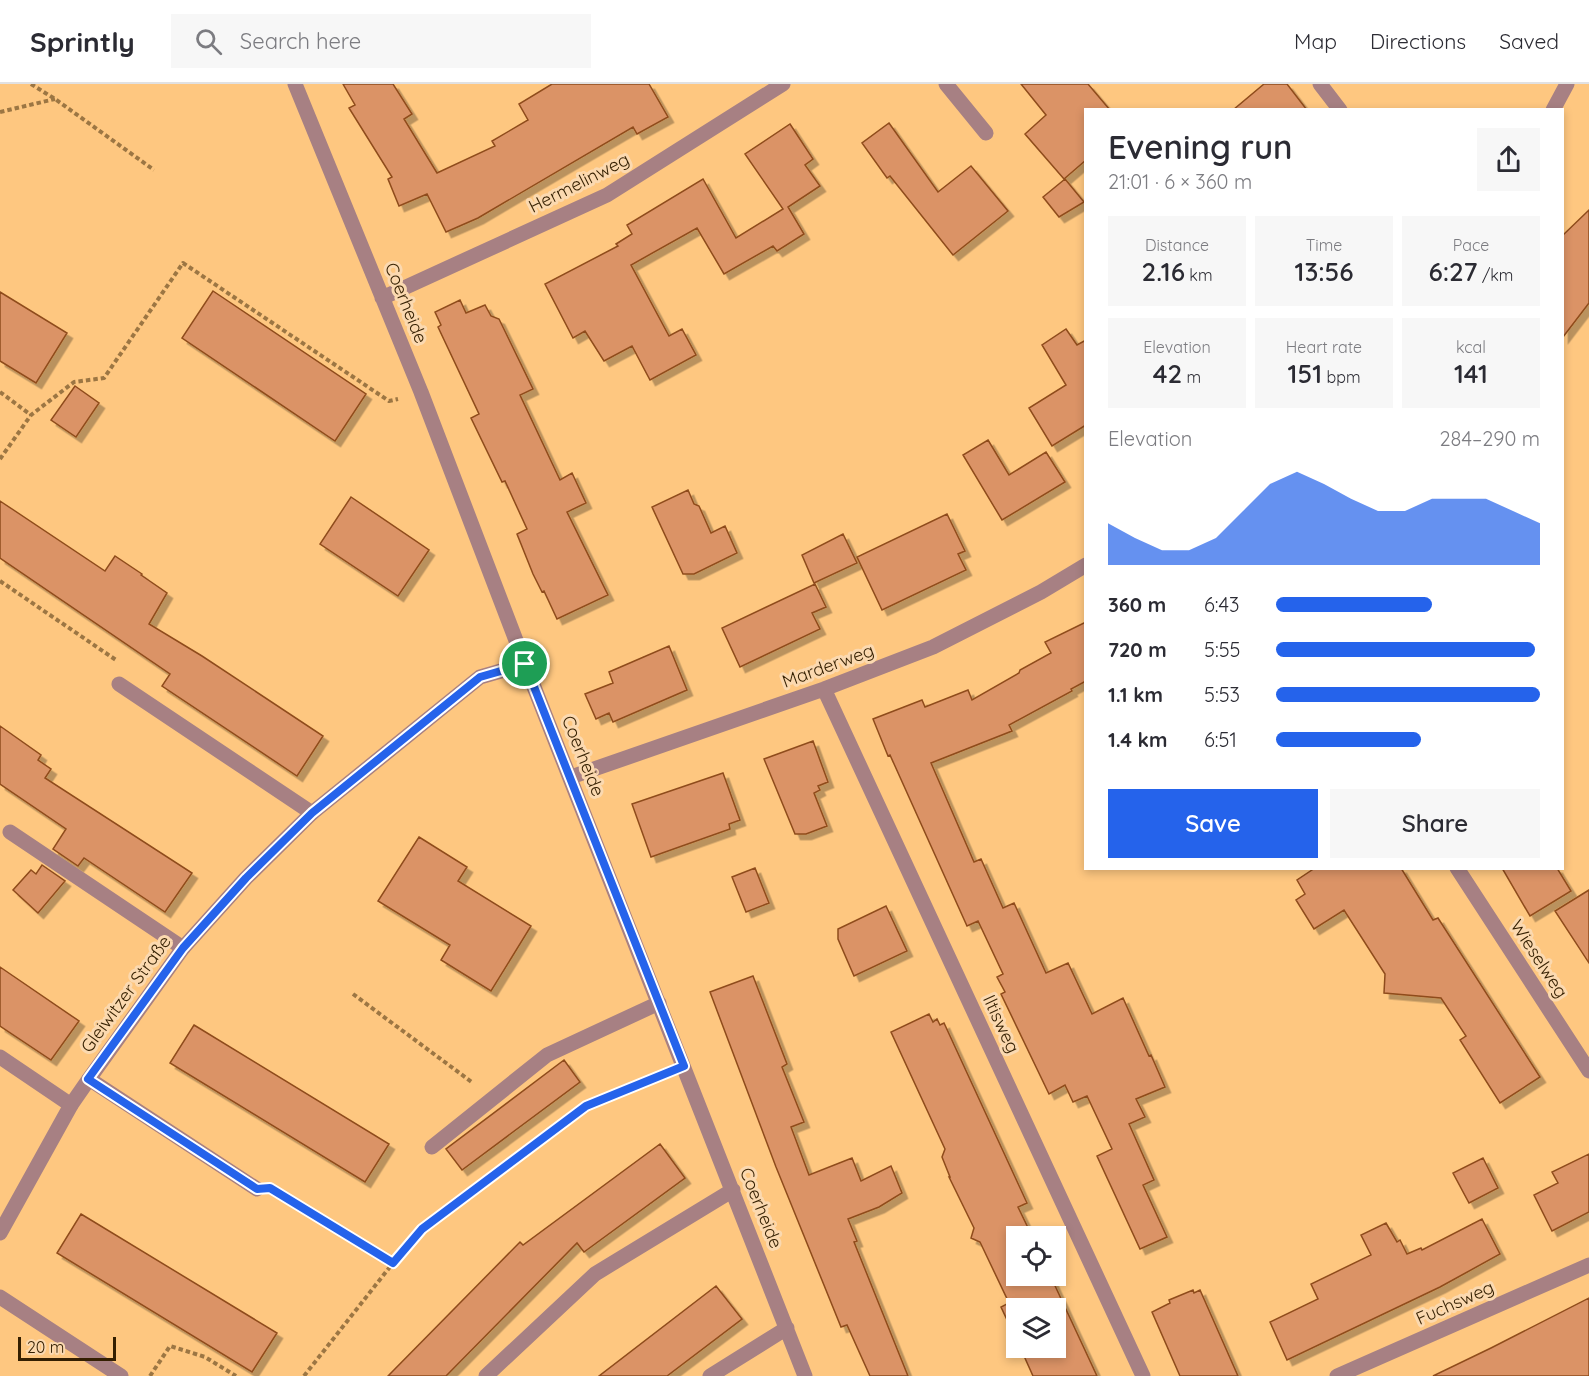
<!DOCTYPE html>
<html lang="en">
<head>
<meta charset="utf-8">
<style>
	body { margin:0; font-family:Quicksand,sans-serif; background:#f7f7f7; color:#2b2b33; height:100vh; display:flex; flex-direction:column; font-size:22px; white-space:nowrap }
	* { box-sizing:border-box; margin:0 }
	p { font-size:20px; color:#7c7c81 }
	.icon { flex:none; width:33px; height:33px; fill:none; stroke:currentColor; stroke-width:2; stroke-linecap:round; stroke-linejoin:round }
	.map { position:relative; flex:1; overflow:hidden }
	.panel { position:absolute; left:1084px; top:24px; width:480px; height:762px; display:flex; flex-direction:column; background:#fff; border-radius:0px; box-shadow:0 3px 9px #0003 }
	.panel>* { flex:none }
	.buttons { position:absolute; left:1006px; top:1142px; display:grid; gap:12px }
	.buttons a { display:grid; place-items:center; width:60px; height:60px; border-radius:0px; background:#fff; box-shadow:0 3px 9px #0003; font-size:30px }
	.scale { position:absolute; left:18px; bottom:15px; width:98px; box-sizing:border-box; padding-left:6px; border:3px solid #341f01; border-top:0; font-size:16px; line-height:21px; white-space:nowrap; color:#341f01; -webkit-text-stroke:4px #fbd9b0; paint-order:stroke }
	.pin { position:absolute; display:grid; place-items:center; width:51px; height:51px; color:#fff; margin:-26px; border:3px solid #fff; border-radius:50%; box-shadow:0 2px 6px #0007 }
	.round { display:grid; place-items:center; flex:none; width:63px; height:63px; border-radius:0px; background:#f7f7f7 }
	.summary { display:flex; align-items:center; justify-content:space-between; height:102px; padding:0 24px }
	h1 { font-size:33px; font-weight:600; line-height:45px }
	.figures { display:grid; grid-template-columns:repeat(3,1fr); gap:9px; height:102px; padding:6px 24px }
	.figures div { display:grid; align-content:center; border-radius:0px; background:#f7f7f7; text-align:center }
	.figures b { font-size:26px; font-weight:600 }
	.figures small { font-size:16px; font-weight:400 }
	.figures p { font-size:16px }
	.chart { height:168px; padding:12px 24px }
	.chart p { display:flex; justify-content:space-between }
	.chart svg { width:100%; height:108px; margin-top:6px; fill:#2563eb; opacity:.7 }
	.primary-button { display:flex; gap:12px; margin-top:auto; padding:12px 24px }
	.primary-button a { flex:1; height:69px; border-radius:0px; background:#2563eb; color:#fff; font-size:24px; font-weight:600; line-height:69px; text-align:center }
	.primary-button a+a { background:#f7f7f7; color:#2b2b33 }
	ul { padding:0 24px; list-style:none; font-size:20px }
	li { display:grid; grid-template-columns:96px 72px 1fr; align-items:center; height:45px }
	li i { height:15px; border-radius:8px; background:#2563eb }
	header { display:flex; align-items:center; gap:36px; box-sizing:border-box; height:84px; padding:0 30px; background:#fff; border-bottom:2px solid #e1e1e2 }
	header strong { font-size:28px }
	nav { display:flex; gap:33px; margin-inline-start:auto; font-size:21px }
	.search { width:420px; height:54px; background:#f7f7f7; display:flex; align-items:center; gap:15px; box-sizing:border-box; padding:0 21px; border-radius:0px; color:#7c7c81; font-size:22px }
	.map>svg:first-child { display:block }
</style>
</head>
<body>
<header>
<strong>Sprintly</strong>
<div class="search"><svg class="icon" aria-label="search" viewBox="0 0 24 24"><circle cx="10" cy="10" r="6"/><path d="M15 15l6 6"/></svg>Search here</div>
<nav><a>Map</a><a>Directions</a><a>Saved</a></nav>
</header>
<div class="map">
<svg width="1589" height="1292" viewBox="0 0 1589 1292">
	<defs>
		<filter id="shadow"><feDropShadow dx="5.5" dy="5.5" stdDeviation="0" flood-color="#0004"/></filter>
	</defs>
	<rect width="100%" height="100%" fill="#fec780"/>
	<path fill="#db9366" stroke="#8f4c1b" stroke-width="1.5" filter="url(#shadow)" d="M 343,0 L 393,0 L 412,30 L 404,35 L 437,89 L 495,62 L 492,57 L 528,36 L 519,20 L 552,0 L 649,0 L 668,33 L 637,50 L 633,43 L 478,134 L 446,148 L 427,110 L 399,122 L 388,95 L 392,93 L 349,24 L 355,21 Z
		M 1021,0 L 1088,0 L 1110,26 L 1086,26 L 1086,76 L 1064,95 L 1025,50 L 1046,31 Z
		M 1264,0 L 1287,0 L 1307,26 L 1233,26 Z
		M 889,39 L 938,108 L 971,82 L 1008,127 L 953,171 L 890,92 L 887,94 L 862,59 Z
		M 790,40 L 813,75 L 805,81 L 820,102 L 788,123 L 804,150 L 777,167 L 773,162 L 724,190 L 697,144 L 631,181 L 669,252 L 682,245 L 696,271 L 650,296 L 632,262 L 604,277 L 585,247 L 573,254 L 545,200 L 618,162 L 616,160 L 632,150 L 627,141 L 703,95 L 736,154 L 783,125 L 745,70 Z
		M 1065,95 L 1084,118 L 1059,133 L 1043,113 Z
		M 1589,126 L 1589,219 L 1563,253 L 1563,151 Z
		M 213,207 L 366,310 L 335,357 L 182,254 Z
		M 0,208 L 67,249 L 36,299 L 0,277 Z
		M 460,216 L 466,229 L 485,221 L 491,232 L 499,235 L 533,305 L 520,311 L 560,396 L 572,389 L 586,419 L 567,428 L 608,511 L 557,535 L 544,507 L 542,508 L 533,490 L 517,450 L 527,445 L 505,397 L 502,398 L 471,334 L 479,330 L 438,243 L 441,241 L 435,228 Z
		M 1066,245 L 1077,261 L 1086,256 L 1086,341 L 1052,362 L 1029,324 L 1066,301 L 1042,261 Z
		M 75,302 L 99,319 L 76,353 L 51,336 Z
		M 988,356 L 1009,391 L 1046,368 L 1065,398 L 1002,436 L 963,371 Z
		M 688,406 L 694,420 L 699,422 L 711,449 L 725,442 L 737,469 L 694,490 L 683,490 L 652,423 Z
		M 351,413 L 429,466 L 398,512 L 320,460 Z
		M 0,417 L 105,487 L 115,472 L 142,490 L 141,491 L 167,509 L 149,540 L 202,572 L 323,652 L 297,692 L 162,602 L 170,590 L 0,474 Z
		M 947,430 L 965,467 L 958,470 L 966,486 L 882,526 L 857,473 Z
		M 843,450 L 857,479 L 814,499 L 802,471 Z
		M 815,500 L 826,523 L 812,529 L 820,545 L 740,583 L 722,544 Z
		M 1086,538 L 1086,597 L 1071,605 L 1072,607 L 1009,641 L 1012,647 L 931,679 L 974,778 L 981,775 L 1003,824 L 1014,819 L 1046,889 L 1068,879 L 1092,930 L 1123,914 L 1149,972 L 1151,971 L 1165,1003 L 1136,1015 L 1145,1033 L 1129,1040 L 1154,1096 L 1143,1101 L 1167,1153 L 1140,1165 L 1097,1072 L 1112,1065 L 1087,1012 L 1073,1018 L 1065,1001 L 1049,1010 L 1001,910 L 1005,908 L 997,893 L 1003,890 L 978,837 L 967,842 L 890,671 L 888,672 L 873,635 L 922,616 L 925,623 L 968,606 L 972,616 L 1019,589 L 1020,586 L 1051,569 L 1045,558 Z
		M 669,562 L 687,606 L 613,638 L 609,629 L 596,635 L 585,610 L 613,599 L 609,588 Z
		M 0,642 L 41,671 L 38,676 L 51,685 L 45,694 L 192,789 L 165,828 L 84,774 L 78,782 L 53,765 L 66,745 L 0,700 Z
		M 813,657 L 828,698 L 818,702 L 820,706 L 814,709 L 827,742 L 806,750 L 795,750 L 764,675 Z
		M 723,689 L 740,736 L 729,740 L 730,745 L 651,773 L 632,720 Z
		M 419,753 L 467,783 L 458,797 L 531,842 L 491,907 L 441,876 L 450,861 L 378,817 Z
		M 42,781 L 65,797 L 38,829 L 13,806 L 31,786 L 36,790 Z
		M 755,784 L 769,819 L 746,828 L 732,793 Z
		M 1315,784 L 1401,784 L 1433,836 L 1438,834 L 1540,993 L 1500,1019 L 1460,956 L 1466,952 L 1441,914 L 1384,909 L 1385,890 L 1344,826 L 1314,845 L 1296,816 L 1305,810 L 1297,796 Z
		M 1502,784 L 1557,784 L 1571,807 L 1530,832 Z
		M 1589,806 L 1589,879 L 1555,827 Z
		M 886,822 L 907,867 L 854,892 L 838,855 L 838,845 Z
		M 0,883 L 79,937 L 51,976 L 0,942 Z
		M 753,892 L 787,980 L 782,983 L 804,1038 L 791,1043 L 809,1091 L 852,1074 L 861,1097 L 891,1082 L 902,1109 L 879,1123 L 848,1135 L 857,1157 L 854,1158 L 908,1292 L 870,1292 L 847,1241 L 841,1243 L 776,1083 L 710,908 Z
		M 929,930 L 933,938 L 937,935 L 940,941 L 944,939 L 1027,1119 L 1018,1123 L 1032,1152 L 1017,1152 L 1017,1191 L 1050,1191 L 1097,1292 L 1033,1292 L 1020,1263 L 1056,1263 L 1056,1224 L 1017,1224 L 1017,1257 L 1001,1223 L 1009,1219 L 980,1158 L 971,1154 L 974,1144 L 949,1093 L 950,1093 L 942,1073 L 945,1065 L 891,948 Z
		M 194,941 L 389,1060 L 365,1098 L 170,979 Z
		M 564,976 L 580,998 L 462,1086 L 446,1065 Z
		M 660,1060 L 685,1094 L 584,1168 L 577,1159 L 446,1292 L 388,1292 L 520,1158 L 523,1161 Z
		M 1589,1070 L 1589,1128 L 1552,1147 L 1534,1111 L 1558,1099 L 1552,1088 Z
		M 1483,1074 L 1498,1104 L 1469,1119 L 1453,1089 Z
		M 81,1130 L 277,1249 L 252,1288 L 57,1169 Z
		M 1482,1135 L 1500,1170 L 1440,1203 L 1287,1276 L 1270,1238 L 1318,1215 L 1311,1200 L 1371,1171 L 1361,1151 L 1386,1139 L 1397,1158 L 1400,1156 L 1407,1170 L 1421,1164 L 1422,1166 Z
		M 716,1202 L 742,1235 L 667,1292 L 599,1292 Z
		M 1193,1206 L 1194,1209 L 1200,1206 L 1238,1292 L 1180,1292 L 1152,1228 L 1170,1219 L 1169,1216 Z
		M 1589,1214 L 1589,1292 L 1433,1292 L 1491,1264 Z"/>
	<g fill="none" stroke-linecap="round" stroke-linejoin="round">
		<path stroke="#9c7643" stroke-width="4" stroke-dasharray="4.5 3" stroke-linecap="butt" d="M 31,0 L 55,15 L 154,86
			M 0,28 L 55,15
			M 0,308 L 31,331
			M 0,375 L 31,331 L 74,298 L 104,294 L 183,179 L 389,317 L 398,315
			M 0,497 L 116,576
			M 353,910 L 473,999
			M 281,1110 L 393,1179
			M 150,1292 L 170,1262 L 205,1273 L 236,1292
			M 304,1292 L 393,1179 L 422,1145 L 586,1022 L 663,990"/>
		<path stroke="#a78083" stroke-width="15" d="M 946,0 L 986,49
			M 119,600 L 312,729
			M 10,748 L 183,864
			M 0,973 L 71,1021
			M 89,995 L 257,1105
			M 432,1063 L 547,971 L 659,919
			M 0,1213 L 121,1292"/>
		<path stroke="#a78083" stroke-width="15" d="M 295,0 L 421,308 L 525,580 L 805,1292
			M 1320,0 L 1340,26
			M 1553,26 L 1567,0
			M 382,214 L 607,111 L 783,0
			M 824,605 L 1143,1292
			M 571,693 L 824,605 L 933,563 L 1041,508 L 1086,481
			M 1457,784 L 1589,987
			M 0,1149 L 71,1021 L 89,995 L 183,864 L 246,794 L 312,729 L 480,593 L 525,580
			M 486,1292 L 595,1190 L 733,1106
			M 710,1292 L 787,1244
			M 1337,1292 L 1589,1181"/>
	</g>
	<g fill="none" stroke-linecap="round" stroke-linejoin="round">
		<defs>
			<path id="route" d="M 525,580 L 684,982 L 586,1022 L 422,1145 L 393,1179 L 270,1104 L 257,1105 L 88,995 L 183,864 L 246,794 L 312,729 L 480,593 Z"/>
		</defs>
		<use href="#route" stroke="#fff" stroke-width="12"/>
		<use href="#route" stroke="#2563eb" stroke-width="8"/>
	</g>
	<g text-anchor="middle" stroke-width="6" stroke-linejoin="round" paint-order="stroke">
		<g font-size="18" fill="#341f01" stroke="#fbd9b0">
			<text transform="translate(579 99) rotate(-27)" y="6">Hermelinweg</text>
			<text transform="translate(406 219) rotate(68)" y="6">Coerheide</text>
			<text transform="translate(828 582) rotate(-20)" y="6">Marderweg</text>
			<text transform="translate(583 672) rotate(68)" y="6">Coerheide</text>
			<text transform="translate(1539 875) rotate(57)" y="6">Wieselweg</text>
			<text transform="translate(126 910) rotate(-54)" y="6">Gleiwitzer Straße</text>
			<text transform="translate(1001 940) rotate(65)" y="6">Iltisweg</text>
			<text transform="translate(761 1124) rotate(68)" y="6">Coerheide</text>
			<text transform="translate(1455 1219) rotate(-24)" y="6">Fuchsweg</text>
		</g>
	</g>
</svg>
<div class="buttons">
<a><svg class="icon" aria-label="locate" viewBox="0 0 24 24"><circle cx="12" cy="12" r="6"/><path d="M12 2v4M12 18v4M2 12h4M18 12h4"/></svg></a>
<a><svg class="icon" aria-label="layers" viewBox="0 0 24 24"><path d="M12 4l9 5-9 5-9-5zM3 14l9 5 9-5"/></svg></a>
</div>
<div class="scale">20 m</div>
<div class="pin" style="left:525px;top:580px;background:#1e9e55"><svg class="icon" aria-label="arrive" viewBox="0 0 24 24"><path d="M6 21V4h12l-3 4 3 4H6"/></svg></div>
<section class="panel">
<div class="summary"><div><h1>Evening run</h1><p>21:01 · 6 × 360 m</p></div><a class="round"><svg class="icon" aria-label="share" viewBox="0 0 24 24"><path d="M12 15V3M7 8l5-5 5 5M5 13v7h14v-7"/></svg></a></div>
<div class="figures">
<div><p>Distance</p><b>2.16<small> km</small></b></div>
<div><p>Time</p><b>13:56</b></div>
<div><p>Pace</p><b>6:27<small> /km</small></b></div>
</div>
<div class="figures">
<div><p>Elevation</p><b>42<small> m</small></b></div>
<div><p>Heart rate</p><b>151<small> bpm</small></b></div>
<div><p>kcal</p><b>141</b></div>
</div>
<div class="chart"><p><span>Elevation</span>284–290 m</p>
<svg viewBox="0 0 160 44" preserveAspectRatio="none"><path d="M0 44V27L10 33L20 38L30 38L40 33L50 22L60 11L70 6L80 11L90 17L100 22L110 22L120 17L130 17L140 17L150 22L160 27V44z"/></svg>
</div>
<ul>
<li><b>360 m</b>6:43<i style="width:59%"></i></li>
<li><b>720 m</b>5:55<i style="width:98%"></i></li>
<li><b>1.1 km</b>5:53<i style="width:100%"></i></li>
<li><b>1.4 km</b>6:51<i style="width:55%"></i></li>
</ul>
<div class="primary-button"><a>Save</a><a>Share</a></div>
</section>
</div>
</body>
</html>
